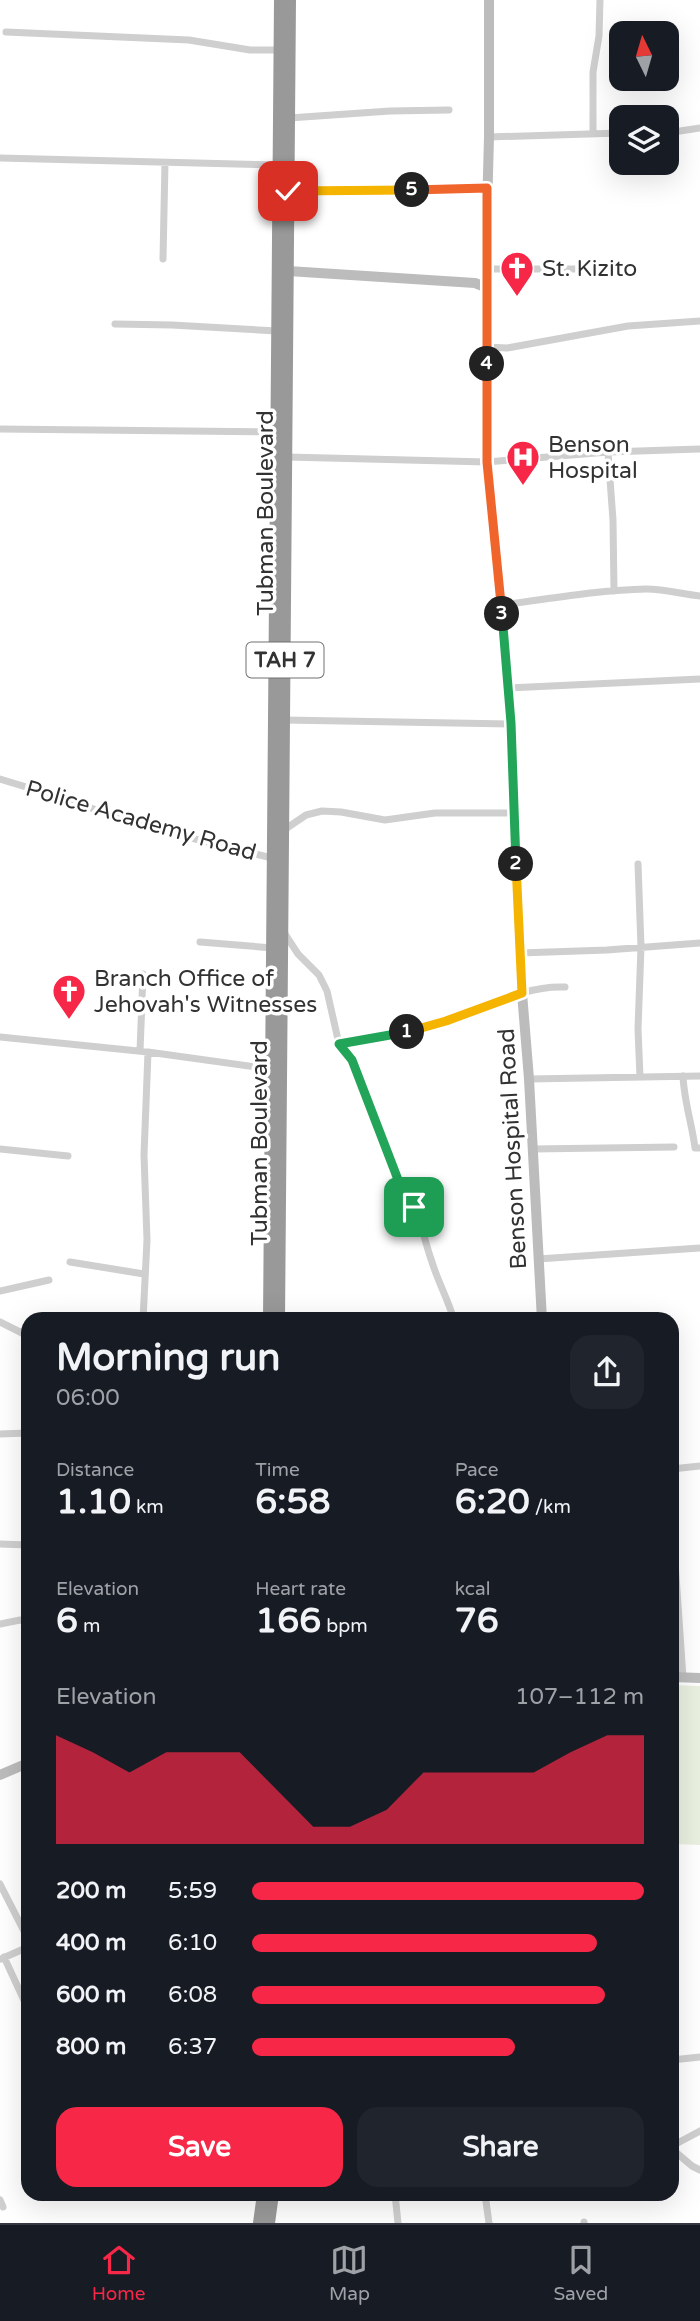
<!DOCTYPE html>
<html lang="en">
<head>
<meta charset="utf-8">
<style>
	body { margin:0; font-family:"Varela Round",sans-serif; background:#20242c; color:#f1f3f6; height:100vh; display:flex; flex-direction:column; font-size:26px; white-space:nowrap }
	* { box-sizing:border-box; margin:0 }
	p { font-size:23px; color:#9ea1a6 }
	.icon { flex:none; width:38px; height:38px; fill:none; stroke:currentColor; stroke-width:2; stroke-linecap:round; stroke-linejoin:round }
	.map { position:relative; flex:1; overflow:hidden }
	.sheet { position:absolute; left:21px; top:1312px; width:658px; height:889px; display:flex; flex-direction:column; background:#171b24; border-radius:21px; box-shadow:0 7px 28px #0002 }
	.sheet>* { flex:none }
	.needle { width:46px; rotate:355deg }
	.tools { position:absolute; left:609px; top:21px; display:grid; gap:14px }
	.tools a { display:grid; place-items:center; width:70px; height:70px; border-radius:14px; background:#171b24; box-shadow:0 7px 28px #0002; font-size:35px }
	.pin { position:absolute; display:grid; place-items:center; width:60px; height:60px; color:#fff; margin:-30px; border-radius:14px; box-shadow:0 4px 10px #0006 }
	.km { position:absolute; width:35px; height:35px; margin:-18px; border-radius:50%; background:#222; color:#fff; font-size:19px; line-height:35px; text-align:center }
	.round { display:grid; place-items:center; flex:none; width:74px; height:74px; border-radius:21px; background:#20242c }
	.headline { display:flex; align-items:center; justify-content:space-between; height:119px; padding:0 35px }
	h1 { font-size:38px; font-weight:700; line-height:52px }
	.stats { display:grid; grid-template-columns:repeat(3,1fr); gap:10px; height:119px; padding:7px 35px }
	.stats div { display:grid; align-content:center }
	.stats b { font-size:35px; font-weight:700 }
	.stats small { font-size:19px; font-weight:400 }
	.stats p { font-size:19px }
	.chart { height:196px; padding:14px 35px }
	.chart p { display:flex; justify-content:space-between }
	.chart svg { width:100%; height:126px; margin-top:7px; fill:#f72747; opacity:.7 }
	.action { display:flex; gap:14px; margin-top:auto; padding:14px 35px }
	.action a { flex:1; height:80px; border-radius:21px; background:#f72747; color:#fff; font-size:28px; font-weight:700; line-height:80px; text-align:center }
	.action a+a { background:#20242c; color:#f1f3f6 }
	ul { padding:0 35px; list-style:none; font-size:23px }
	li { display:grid; grid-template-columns:112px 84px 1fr; align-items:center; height:52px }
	li i { height:18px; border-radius:9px; background:#f72747 }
	.tabs { display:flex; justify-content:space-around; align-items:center; height:98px; border-top:2px solid #363941; background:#171b24; font-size:19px; color:#9ea1a6 }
	.tabs a { display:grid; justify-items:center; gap:4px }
	.tabs .on { color:#f72747 }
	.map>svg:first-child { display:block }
</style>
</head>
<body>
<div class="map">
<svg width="700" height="2223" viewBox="0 0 700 2223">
	<rect width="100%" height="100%" fill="#fff"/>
	<path fill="#eaf0e0" d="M 672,1685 L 700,1686 L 700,1845 L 672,1844 Z"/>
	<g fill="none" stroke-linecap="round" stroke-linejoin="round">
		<path stroke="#cfcfcf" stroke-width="7" d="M 6,32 L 189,40 L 250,50 L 280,50
			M 289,118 L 390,111 L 449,110
			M 593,133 L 593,72 L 599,36 L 600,0
			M 667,133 L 700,128
			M 489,137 L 621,133
			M 0,158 L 278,165
			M 288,191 L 487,188
			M 163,259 L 165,163
			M 485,269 L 581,269
			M 115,324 L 172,325 L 277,331
			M 486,347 L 507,348 L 628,326 L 700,321
			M 0,429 L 276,432
			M 608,452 L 613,520 L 614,591
			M 287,457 L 487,462 L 608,452 L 700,449
			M 501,605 C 549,599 598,590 646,589 C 665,589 682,594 700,596
			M 508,688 L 700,679
			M 284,720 L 511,724
			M 0,779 L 66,799 L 135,824 L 276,859
			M 284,830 L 306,815 L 322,811 L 341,812 L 385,820 L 435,813 L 514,813
			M 638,864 L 641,947 L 638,1029 L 640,1077
			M 283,931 L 298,954 L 319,975 L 327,991 L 339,1044 L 352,1060 L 402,1190 C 423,1218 421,1231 432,1262 C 438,1282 448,1299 454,1320
			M 200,942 L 273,948
			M 520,953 L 607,950 L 700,943
			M 0,1037 L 148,1052 L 270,1069
			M 339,1044 C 376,1039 411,1032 446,1021 C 485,1009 523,985 565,987
			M 140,1051 L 143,974
			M 683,1076 C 684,1101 692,1124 695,1148 L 700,1148
			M 529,1079 L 700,1076
			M 0,1149 L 68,1156
			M 533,1149 L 674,1147
			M 538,1259 L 700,1248
			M 70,1262 L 144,1274
			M 0,1291 L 49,1280
			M 143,1320 L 147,1240 L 144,1155 L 148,1052
			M 0,1322 L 22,1333 L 28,1338
			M 0,1434 L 28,1433
			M 672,1469 L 700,1466
			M 672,1517 L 683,1678
			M 0,1544 L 28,1545
			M 0,1624 L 20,1620 L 28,1623
			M 0,1884 L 28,1939
			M 4,1957 L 28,2009
			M 1,1959 L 28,1947
			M 672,2060 L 700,2057
			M 672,2146 L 700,2131
			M 672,2149 L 692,2166 L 700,2170
			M 249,2194 L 263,2197
			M 395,2194 L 398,2223
			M 485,2194 L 489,2223
			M 0,2200 L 3,2207
			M 584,2222 L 584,2223"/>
		<path stroke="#bcbcbc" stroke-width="10" d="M 288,271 L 475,283 L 485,287 L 487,462 L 511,724 L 522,993 L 529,1079 L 542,1320
			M 485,287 L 489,137 L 489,0
			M 672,1677 L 700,1678
			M 0,1775 L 28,1763"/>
		<path stroke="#999" stroke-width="12" d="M 269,1320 L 280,0
			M 279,1320 L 290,0
			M 259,2223 L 263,2194
			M 269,2223 L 273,2194"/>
	</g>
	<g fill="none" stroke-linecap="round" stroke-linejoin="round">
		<defs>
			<path id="split-1" d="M 407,1032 L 339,1044 L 352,1060 L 402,1190 L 414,1207"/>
			<path id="split-2" d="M 407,1032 L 446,1021 L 522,993 L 516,864"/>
			<path id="split-3" d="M 502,614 L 511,723 L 516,864"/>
			<path id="split-4" d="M 487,364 L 487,462 L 502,614"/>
			<path id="split-5" d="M 412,190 L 487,188 L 487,364"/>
			<path id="split-6" d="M 288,191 L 412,190"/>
		</defs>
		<use href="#split-1" stroke="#fff" stroke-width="14"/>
		<use href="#split-2" stroke="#fff" stroke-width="14"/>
		<use href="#split-3" stroke="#fff" stroke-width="14"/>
		<use href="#split-4" stroke="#fff" stroke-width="14"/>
		<use href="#split-5" stroke="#fff" stroke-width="14"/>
		<use href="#split-6" stroke="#fff" stroke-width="14"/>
		<use href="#split-1" stroke="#22a559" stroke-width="9"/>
		<use href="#split-2" stroke="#f5b400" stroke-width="9"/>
		<use href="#split-3" stroke="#22a559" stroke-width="9"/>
		<use href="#split-4" stroke="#f0652b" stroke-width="9"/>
		<use href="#split-5" stroke="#f0652b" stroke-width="9"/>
		<use href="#split-6" stroke="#f5b400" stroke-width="9"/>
	</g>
	<defs>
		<symbol id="church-pin" viewBox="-11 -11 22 30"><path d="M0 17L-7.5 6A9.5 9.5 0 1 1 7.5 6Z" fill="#f72747" stroke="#fff"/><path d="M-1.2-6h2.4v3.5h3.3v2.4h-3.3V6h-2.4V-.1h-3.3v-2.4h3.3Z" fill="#fff"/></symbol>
		<symbol id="hospital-pin" viewBox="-11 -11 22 30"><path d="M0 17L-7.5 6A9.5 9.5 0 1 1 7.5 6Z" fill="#f72747" stroke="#fff"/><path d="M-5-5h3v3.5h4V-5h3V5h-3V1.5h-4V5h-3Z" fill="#fff"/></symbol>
	</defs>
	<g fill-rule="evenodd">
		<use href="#church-pin" x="498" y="249" width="38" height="52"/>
		<use href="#hospital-pin" x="504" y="438" width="38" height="52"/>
		<use href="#church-pin" x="50" y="972" width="38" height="52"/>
	</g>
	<g text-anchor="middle" stroke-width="7" stroke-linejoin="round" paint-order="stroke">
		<rect fill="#fff" stroke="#707070" stroke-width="2" x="246.5" y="642.5" width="77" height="35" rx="5"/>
		<g font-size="21" font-weight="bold" fill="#323232">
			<text x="285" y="667">TAH 7</text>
		</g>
		<g font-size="23" fill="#323232" stroke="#fff" text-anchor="start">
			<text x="542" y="276">St. Kizito</text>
			<text x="548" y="452">Benson<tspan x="548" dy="26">Hospital</tspan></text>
			<text x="94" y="986">Branch Office of<tspan x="94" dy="26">Jehovah's Witnesses</tspan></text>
		</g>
		<g font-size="23" fill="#323232" stroke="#fff">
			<text transform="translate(265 513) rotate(-90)" y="8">Tubman Boulevard</text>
			<text transform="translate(141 820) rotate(16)" y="8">Police Academy Road</text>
			<text transform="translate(259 1143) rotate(-90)" y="8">Tubman Boulevard</text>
			<text transform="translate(512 1149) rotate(-93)" y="8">Benson Hospital Road</text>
		</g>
	</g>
</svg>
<div class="tools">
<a><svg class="needle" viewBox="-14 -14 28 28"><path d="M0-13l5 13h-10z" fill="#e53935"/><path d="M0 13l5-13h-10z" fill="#9ea1a6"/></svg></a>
<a><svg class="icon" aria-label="layers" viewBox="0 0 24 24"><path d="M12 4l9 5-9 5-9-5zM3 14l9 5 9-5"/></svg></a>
</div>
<div class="pin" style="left:414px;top:1207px;background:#1e9e55"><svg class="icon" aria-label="arrive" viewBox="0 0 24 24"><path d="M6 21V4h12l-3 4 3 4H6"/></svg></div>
<div class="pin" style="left:288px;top:191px;background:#d93025"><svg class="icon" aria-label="check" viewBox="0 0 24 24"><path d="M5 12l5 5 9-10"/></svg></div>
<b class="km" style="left:407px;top:1032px">1</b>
<b class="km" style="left:516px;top:864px">2</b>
<b class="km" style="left:502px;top:614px">3</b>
<b class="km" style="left:487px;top:364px">4</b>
<b class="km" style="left:412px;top:190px">5</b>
<section class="sheet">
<div class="headline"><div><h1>Morning run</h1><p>06:00</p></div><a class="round"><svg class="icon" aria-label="share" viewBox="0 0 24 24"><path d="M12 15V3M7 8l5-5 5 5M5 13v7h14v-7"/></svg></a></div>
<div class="stats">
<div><p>Distance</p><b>1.10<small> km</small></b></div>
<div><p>Time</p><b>6:58</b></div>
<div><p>Pace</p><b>6:20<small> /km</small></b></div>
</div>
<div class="stats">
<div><p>Elevation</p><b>6<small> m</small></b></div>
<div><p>Heart rate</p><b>166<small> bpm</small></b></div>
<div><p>kcal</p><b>76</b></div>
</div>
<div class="chart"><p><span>Elevation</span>107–112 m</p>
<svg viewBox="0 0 160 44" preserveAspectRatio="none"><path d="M0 44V6L10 12L20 19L30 12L40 12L50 12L60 25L70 38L80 38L90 32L100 19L110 19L120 19L130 19L140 12L150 6L160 6V44z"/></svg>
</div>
<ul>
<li><b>200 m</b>5:59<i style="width:100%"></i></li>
<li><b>400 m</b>6:10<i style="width:88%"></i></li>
<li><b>600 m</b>6:08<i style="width:90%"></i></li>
<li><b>800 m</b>6:37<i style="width:67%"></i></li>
</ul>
<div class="action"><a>Save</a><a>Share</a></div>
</section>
</div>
<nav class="tabs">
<a class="on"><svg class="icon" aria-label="home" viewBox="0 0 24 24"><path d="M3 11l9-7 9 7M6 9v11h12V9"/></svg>Home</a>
<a><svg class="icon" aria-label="map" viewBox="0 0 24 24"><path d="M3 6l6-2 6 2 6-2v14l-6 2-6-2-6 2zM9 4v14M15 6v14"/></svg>Map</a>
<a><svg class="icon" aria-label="saved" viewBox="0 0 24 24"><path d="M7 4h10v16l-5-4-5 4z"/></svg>Saved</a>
</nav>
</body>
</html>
